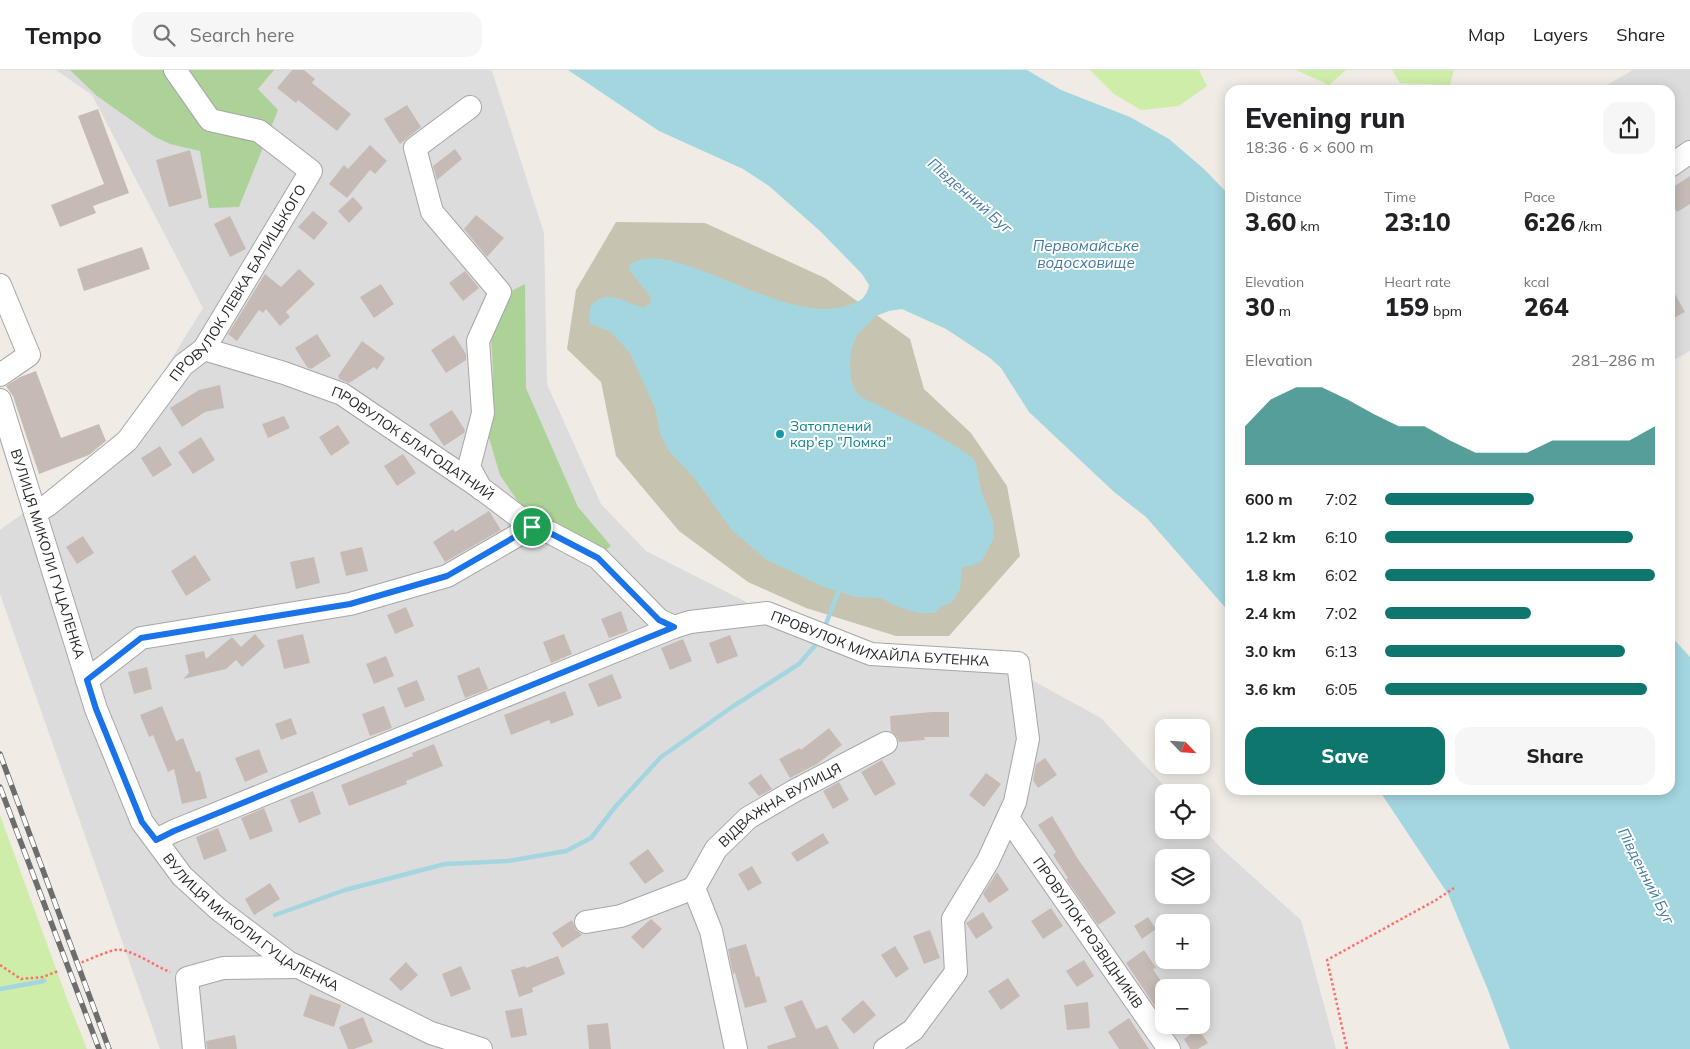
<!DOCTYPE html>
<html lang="en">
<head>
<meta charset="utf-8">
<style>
	body { margin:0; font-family:Mulish,sans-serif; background:#f6f6f6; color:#202124; height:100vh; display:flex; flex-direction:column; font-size:19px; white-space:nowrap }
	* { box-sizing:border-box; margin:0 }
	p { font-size:16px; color:#757577 }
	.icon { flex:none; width:28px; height:28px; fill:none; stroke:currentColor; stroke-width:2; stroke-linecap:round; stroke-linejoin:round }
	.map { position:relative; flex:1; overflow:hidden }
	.drawer { position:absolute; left:1225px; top:15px; width:450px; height:710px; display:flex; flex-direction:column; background:#fff; border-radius:15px; box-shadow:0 2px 12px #0003 }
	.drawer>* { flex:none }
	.needle { width:32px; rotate:115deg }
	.fabs { position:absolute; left:1155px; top:649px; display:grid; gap:10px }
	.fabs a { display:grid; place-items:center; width:55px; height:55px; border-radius:10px; background:#fff; box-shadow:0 2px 12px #0003; font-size:25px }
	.pin { position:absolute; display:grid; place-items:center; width:42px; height:42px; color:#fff; margin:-21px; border:2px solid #fff; border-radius:50%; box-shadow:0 1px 5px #0007 }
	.round { display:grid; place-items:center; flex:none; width:52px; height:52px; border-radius:15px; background:#f6f6f6 }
	.summary { display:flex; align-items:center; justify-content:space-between; height:85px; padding:0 20px }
	h1 { font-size:28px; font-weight:800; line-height:38px }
	.stats { display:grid; grid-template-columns:repeat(3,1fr); gap:8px; height:85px; padding:5px 20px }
	.stats div { display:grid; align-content:center }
	.stats b { font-size:25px; font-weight:800 }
	.stats small { font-size:14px; font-weight:400 }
	.stats p { font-size:14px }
	.chart { height:140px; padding:10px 20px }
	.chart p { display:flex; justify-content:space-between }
	.chart svg { width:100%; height:90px; margin-top:5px; fill:#0f766e; opacity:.7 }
	.cta { display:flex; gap:10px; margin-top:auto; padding:10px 20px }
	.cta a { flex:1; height:58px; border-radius:15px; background:#0f766e; color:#fff; font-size:20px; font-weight:800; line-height:58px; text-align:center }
	.cta a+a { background:#f6f6f6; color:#202124 }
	ul { padding:0 20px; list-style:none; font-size:16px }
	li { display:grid; grid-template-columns:80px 60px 1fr; align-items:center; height:38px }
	li i { height:12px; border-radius:6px; background:#0f766e }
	header { display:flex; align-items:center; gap:30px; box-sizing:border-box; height:70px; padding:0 25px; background:#fff; border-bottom:1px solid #e0e0e0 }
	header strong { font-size:24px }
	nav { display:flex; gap:28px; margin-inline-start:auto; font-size:18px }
	.search { width:350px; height:45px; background:#f6f6f6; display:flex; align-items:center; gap:12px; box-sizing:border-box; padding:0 18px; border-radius:15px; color:#757577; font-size:19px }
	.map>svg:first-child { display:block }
</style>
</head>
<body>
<header>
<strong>Tempo</strong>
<div class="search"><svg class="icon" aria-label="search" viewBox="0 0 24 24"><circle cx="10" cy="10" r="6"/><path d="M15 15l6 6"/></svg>Search here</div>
<nav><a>Map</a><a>Layers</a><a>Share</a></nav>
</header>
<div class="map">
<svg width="1690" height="979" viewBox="0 0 1690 979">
	<rect width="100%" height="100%" fill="#f0ece5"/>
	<path fill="#dddcdc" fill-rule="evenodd" d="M 56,0 L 490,0 L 492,1 L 544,163 L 547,314 L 601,434 L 646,481 L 807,563 L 906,580 L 993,589 L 1101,648 L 1170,722 L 1164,722 L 1164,760 L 1201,760 L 1201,756 L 1222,779 L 1301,850 L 1336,979 L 160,979 L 0,524 L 0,460 L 120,372 L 203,238 L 92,25 ZM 1164,788 L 1201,788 L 1201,825 L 1164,825 ZM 1164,852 L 1201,852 L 1201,890 L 1164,890 ZM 1164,918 L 1201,918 L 1201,955 L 1164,955 Z
		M 1633,0 L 1690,0 L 1690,72 L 1670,85 L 1670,20 L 1598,20 Z
		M 1690,90 L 1690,281 L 1670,292 L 1670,102 Z"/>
	<path fill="#c6c4b0" d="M 616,152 L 705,153 L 825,208 L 910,269 L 924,319 L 971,363 L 1007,416 L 1020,486 L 949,566 L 896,566 L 806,538 L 748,512 L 679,461 L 616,386 L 601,312 L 567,279 L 576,220 Z"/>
	<path fill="#ceeda9" d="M 1090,0 L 1199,0 L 1207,16 L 1179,36 L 1141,40 L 1114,24 Z
		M 1296,0 L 1346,0 L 1329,15 Z
		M 1392,0 L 1454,0 L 1450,15 L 1400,13 Z
		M 0,745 L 66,926 L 87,979 L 0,979 Z"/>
	<path fill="#acd298" d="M 70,0 L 274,0 L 258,19 L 278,40 L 239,137 L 209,138 L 200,81 L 170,74 L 155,67 L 97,26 Z
		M 525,214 L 526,318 L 578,437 L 611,476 L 601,483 L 582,473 L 519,433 L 500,405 L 489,368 L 493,303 L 491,266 L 507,223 Z"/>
	<path fill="#a4d6e0" d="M 568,0 L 1027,0 L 1061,20 L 1130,47 L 1169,69 L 1204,99 L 1230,126 L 1230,543 L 1146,447 L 1114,422 L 1029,342 L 1001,298 L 990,288 L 946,259 L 902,239 L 889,241 L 876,246 L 857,265 L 852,278 L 850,291 L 851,308 L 854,319 L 861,327 L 932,362 L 972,387 L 976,394 L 981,421 L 993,451 L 994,462 L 994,468 L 981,492 L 962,498 L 960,519 L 951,533 L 942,536 L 934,543 L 918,543 L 901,538 L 880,528 L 856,527 L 824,517 L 765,489 L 731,459 L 696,410 L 669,381 L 661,366 L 655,338 L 630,283 L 611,262 L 589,253 L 590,237 C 605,217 626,233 644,238 L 651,232 L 650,226 L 630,201 L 629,195 C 673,163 783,259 849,235 C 860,232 867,227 869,215 L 862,204 L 820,161 L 769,116 L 743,99 L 659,61 Z
		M 1670,565 L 1690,587 L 1690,979 L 1510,979 L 1488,920 L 1448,824 L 1379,720 L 1670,720 Z"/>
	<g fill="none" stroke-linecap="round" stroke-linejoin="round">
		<path stroke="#a4d6e0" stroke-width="4.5" d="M 824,559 L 840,518
			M 275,845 L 345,820 L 445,794 L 508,791 L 566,781 L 591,768 L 616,736 L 661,687 L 732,637 L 799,594 L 819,571
			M 0,919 L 44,911"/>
	</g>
	<path fill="#c5bbb4" d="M 292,0 L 304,0 L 315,9 L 312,13 L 351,44 L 337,61 L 298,30 L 296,33 L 277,18 Z
		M 407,35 L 421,57 L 400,74 L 384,49 Z
		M 98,39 L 129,123 L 93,136 L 96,143 L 60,157 L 51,135 L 104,114 L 78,46 Z
		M 370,75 L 387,91 L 375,104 L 370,100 L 347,128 L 329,114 L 344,95 L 348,99 Z
		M 455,79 L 462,89 L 437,110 L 433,96 Z
		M 190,80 L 202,128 L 169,137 L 156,90 Z
		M 1690,106 L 1690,134 L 1677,142 L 1670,131 L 1670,119 Z
		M 353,127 L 363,138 L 349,153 L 338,141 Z
		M 313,141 L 328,153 L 314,170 L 298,157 Z
		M 476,145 L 504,168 L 487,187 L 464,159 Z
		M 230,146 L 246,179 L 230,187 L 214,154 Z
		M 142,177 L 150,199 L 84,221 L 77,199 Z
		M 299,199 L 315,214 L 286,242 L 290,247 L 280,256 L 266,239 L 263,243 L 259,240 L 237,271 L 228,264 L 265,204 L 281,217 Z
		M 465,201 L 479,218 L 463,231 L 449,213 Z
		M 381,214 L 394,234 L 374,248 L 360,227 Z
		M 1670,215 L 1685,242 L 1670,250 Z
		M 317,264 L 331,286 L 311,299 L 307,297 L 295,278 Z
		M 454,265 L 466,284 L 466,290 L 446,303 L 431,280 Z
		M 362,271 L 385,288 L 377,300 L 374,297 L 349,313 L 339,309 L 338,306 Z
		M 36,301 L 61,368 L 99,354 L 106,371 L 89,385 L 39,404 L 13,326 L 6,316 L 20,307 Z
		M 220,315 L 224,338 L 205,342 L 182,357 L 170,338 L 199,320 Z
		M 452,340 L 465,360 L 464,363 L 444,376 L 429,354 Z
		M 284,346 L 290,358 L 268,368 L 262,354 Z
		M 338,355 L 350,373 L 331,386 L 319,367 Z
		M 201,367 L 215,390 L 193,404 L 178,382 Z
		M 160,376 L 172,395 L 153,407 L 141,388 Z
		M 403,384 L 416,403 L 397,416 L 384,396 Z
		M 489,441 L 501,460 L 445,492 L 433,472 L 453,459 L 455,462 Z
		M 83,466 L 94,483 L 77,494 L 66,477 Z
		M 362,477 L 368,501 L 346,506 L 340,482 Z
		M 195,485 L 211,510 L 186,526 L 171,501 Z
		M 314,487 L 320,513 L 296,519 L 290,492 Z
		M 406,537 L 414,556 L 395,564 L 387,545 Z
		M 621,541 L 628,561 L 609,568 L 601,549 Z
		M 255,564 L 265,576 L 242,597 L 236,590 L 226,599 L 183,609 L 189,603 L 185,585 L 204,581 L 206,589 L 232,567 L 241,577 Z
		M 303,564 L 310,593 L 284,599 L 277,570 Z
		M 564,564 L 572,584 L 551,593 L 543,572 Z
		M 730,565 L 738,586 L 717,594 L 709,573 Z
		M 683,569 L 692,591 L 670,600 L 661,578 Z
		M 386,586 L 394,606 L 374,614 L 366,594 Z
		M 147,597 L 152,619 L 134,624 L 128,602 Z
		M 479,597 L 488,619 L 465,628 L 457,606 Z
		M 612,604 L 622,628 L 598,637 L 588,614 Z
		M 417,610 L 425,630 L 405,638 L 397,618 Z
		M 565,621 L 574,645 L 551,654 L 549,650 L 511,665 L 504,645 Z
		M 162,636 L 176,671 L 183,668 L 196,702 L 200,701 L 207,728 L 182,734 L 174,699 L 168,702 L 153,665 L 149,667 L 140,645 Z
		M 384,636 L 392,658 L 370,666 L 362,644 Z
		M 932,642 L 949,642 L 949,667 L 924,667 L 925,670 L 899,672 L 897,667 L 891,661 L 890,646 Z
		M 291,648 L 297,664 L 281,670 L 275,654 Z
		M 829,658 L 842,675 L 817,694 L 790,708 L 779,689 L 800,678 L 801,680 Z
		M 434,674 L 443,696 L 406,711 L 407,714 L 349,736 L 341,715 L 413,686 L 412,683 Z
		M 259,679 L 268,702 L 245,712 L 235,688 Z
		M 1045,688 L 1057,705 L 1038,718 L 1033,710 L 1036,694 Z
		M 882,690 L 896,714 L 875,726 L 861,702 Z
		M 986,703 L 1001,714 L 984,737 L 969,725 Z
		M 761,704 L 772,719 L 759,726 L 748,713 Z
		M 839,712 L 849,730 L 833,739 L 823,721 Z
		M 313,721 L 321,744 L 299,753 L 290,730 Z
		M 264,738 L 273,761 L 250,770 L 241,748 Z
		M 1052,746 L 1078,789 L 1116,843 L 1098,855 L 1066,809 L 1068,808 L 1053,785 L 1056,782 L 1038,755 Z
		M 218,758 L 227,781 L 204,790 L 196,767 Z
		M 823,763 L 829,773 L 797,792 L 791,783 Z
		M 648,779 L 664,801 L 645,814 L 629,793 Z
		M 752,796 L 762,813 L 748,821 L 738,804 Z
		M 997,802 L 1009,820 L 989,833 L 983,824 Z
		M 270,813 L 280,829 L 254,845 L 245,829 Z
		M 1051,838 L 1063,856 L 1043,869 L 1031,851 Z
		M 983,842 L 993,858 L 976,869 L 966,853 Z
		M 1148,847 L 1156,859 L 1142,869 L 1134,856 Z
		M 651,849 L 662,859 L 643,879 L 631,867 Z
		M 572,850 L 576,860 L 582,865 L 562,878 L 552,863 Z
		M 930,860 L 940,888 L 924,894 L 913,866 Z
		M 746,874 L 756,907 L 759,906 L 767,932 L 745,938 L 735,903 L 733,904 L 728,879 Z
		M 895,876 L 909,899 L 896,908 L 881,885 Z
		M 1144,880 L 1156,898 L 1153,899 L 1164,916 L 1164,929 L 1155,936 L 1126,893 Z
		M 558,886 L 565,904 L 532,918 L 533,922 L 519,927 L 511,900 L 525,896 L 526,898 Z
		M 1084,890 L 1094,906 L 1077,917 L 1066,901 Z
		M 406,892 L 418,905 L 401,921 L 389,909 Z
		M 461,896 L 471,919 L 451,927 L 442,904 Z
		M 1008,908 L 1020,926 L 1001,940 L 988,921 Z
		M 310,924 L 341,935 L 334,957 L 303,946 Z
		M 802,930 L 816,959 L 827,955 L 839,979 L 768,979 L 767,976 L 796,967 L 784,937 Z
		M 863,930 L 876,945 L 854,964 L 841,949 Z
		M 1088,932 L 1090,958 L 1067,960 L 1064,935 Z
		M 522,938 L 527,965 L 511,968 L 505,941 Z
		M 363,947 L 373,972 L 354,979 L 348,979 L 339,957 Z
		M 1129,948 L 1149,979 L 1119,979 L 1108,962 Z
		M 608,953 L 611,979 L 589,979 L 587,955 Z
		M 1198,959 L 1208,973 L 1198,979 L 1190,979 L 1184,969 Z
		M 235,965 L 237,979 L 207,979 L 206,971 Z"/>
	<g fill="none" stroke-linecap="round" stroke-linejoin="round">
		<defs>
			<g id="minor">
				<path d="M 470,37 L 415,78 L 432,142 L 500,222 L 478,271 L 483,343 L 469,397 L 481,419"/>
				<path d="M 1670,96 L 1690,82"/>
				<path d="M 0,215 L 29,285 L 0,305"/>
				<path id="s1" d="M 204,279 L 284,303 L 342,324 L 482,419 L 532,457 L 551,463 L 598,488 L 659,550 L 674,557"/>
				<path id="s2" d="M 0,330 L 96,639 L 142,752 L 182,806 L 218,839 L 288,892 L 431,963 L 481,979"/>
				<path id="s3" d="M 35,443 L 48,435 L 127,371 L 183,295 L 204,279 L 311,101 L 259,61 L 210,50 L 175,0"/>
				<path d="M 87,610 L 141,568 L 350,534 L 447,506 L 532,457"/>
				<path id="s4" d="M 1008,748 L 1169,979"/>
				<path id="s5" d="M 156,770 L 174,761 L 674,557 L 690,552 L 767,543 L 871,584 L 1018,593 L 1028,669 L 1015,732 L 988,791 L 953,849 L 956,902 L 913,960 L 885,979"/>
				<path d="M 586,852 L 621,846 L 694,818"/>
				<path d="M 194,979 L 187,908 L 223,898 L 298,897"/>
				<path id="s6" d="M 736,979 L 711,861 L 694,818 L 716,779 L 748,748 L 794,721 L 886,673"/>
			</g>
		</defs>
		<use href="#minor" stroke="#a6a6a6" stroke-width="24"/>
		<path stroke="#ff6e68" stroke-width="2.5" stroke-dasharray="2.5 2.5" stroke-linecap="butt" d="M 77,894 C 89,890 102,883 115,880 C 129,877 156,897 170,902
			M 0,895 L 21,909 L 43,907 L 58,901
			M 1347,979 L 1327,890 L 1436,830 L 1454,818"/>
		<use href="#minor" stroke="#fff" stroke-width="22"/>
		<defs>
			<path id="rail" d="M 0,684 L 109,979
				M 0,717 L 99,979"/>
		</defs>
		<use href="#rail" stroke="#6d6d6d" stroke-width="5.5"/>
		<use href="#rail" stroke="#fff" stroke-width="4" stroke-dasharray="11" stroke-linecap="butt"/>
	</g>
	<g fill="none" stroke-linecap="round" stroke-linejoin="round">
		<defs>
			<path id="route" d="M 532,457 L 550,463 L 598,488 L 659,550 L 674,557 L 174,761 L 156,770 L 142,752 L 96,639 L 87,610 L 141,568 L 350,534 L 447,506 Z"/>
		</defs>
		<use href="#route" stroke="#fff" stroke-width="10"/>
		<use href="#route" stroke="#1a73e8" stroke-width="6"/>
	</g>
	<circle fill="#0f9aa8" stroke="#fff" stroke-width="2" cx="780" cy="364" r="5"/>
	<g text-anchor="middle" stroke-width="4" stroke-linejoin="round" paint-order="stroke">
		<g font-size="14" fill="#1f1f1f" stroke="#fff">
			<text dy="5" stroke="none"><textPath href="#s3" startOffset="311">ПРОВУЛОК ЛЕВКА БАЛИЦЬКОГО</textPath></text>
			<text dy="5" stroke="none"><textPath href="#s1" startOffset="231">ПРОВУЛОК БЛАГОДАТНИЙ</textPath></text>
			<text dy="5" stroke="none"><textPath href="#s2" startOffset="161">ВУЛИЦЯ МИКОЛИ ГУЦАЛЕНКА</textPath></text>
			<text dy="5" stroke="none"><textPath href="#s5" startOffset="772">ПРОВУЛОК МИХАЙЛА БУТЕНКА</textPath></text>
			<text dy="5" stroke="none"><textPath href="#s6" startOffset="290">ВІДВАЖНА ВУЛИЦЯ</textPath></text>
			<text dy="5" stroke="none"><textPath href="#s2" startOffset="596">ВУЛИЦЯ МИКОЛИ ГУЦАЛЕНКА</textPath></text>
			<text dy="5" stroke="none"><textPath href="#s4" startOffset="140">ПРОВУЛОК РОЗВІДНИКІВ</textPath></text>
		</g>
		<g font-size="14" fill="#0d838f" stroke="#fff" text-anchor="start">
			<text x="790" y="361">Затоплений<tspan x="790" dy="16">кар'єр "Ломка"</tspan></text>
		</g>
		<g font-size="15" font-style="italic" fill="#4278a4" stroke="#fff">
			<text transform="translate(970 126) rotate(41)" y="5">Південний Буг</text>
			<text x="1086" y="181">Первомайське<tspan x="1086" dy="17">водосховище</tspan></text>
			<text transform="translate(1646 806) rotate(63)" y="5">Південний Буг</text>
		</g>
	</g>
</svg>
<div class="fabs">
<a><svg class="needle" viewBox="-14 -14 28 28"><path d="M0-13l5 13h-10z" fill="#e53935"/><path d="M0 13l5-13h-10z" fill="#757577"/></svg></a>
<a><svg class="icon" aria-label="locate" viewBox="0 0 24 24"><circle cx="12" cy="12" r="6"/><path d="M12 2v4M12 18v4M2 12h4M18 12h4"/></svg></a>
<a><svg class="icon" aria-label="layers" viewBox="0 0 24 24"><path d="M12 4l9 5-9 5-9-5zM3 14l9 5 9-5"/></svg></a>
<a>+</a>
<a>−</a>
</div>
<div class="pin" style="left:532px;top:457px;background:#1e9e55"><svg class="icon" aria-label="arrive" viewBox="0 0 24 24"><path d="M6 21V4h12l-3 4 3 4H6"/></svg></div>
<section class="drawer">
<div class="summary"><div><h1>Evening run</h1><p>18:36 · 6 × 600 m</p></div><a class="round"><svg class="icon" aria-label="share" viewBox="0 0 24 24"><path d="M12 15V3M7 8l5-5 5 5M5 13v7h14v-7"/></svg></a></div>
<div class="stats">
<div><p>Distance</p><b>3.60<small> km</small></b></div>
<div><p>Time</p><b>23:10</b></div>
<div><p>Pace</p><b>6:26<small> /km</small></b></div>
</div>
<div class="stats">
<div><p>Elevation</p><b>30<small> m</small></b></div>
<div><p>Heart rate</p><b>159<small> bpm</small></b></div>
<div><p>kcal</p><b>264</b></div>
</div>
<div class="chart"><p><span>Elevation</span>281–286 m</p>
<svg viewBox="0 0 160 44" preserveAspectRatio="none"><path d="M0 44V25L10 12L20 6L30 6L40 12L50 19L60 25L70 25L80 32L90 38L100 38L110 38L120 32L130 32L140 32L150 32L160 25V44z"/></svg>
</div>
<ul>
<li><b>600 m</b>7:02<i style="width:55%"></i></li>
<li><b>1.2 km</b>6:10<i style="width:92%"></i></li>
<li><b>1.8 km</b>6:02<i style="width:100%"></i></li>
<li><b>2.4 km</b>7:02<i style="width:54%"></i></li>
<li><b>3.0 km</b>6:13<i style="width:89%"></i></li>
<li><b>3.6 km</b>6:05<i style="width:97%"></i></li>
</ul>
<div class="cta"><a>Save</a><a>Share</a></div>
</section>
</div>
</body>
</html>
